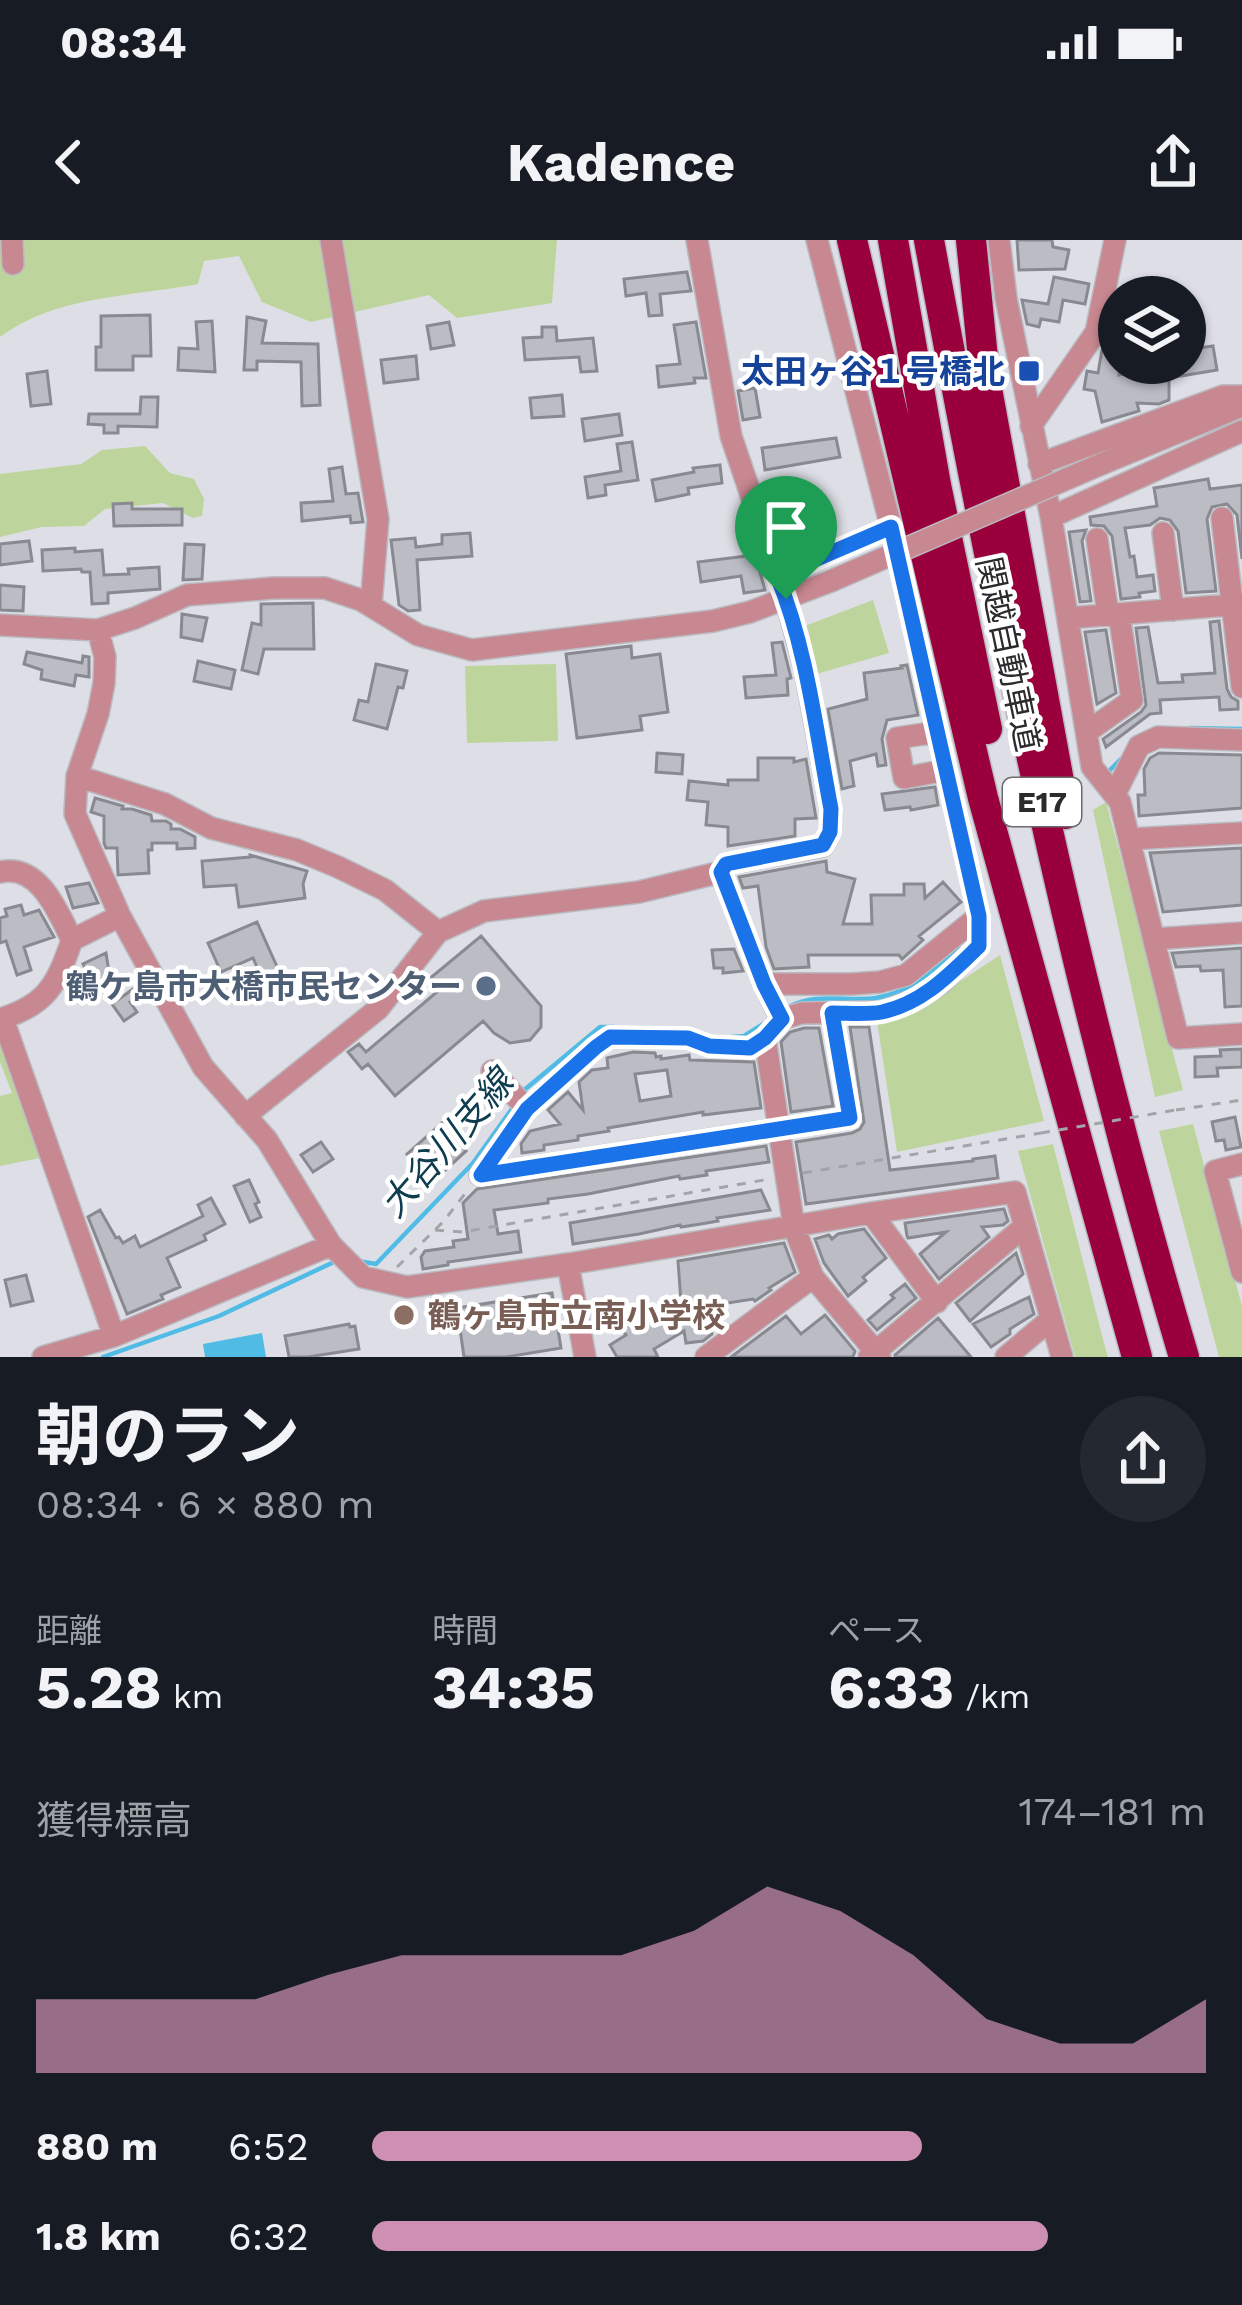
<!DOCTYPE html>
<html lang="ja">
<head>
<meta charset="utf-8">
<style>
	body { margin:0; font-family:"Work Sans","Noto Sans JP",sans-serif; background:#242831; color:#f1f3f6; height:100vh; display:flex; flex-direction:column; font-size:45px; white-space:nowrap }
	* { box-sizing:border-box; margin:0 }
	p { font-size:39px; color:#9ea1a6 }
	.icon { flex:none; width:66px; height:66px; fill:none; stroke:currentColor; stroke-width:2; stroke-linecap:round; stroke-linejoin:round }
	.map { position:relative; height:1117px; overflow:hidden }
	.side { display:flex; flex-direction:column; background:#171b24; flex:1 }
	.side>* { flex:none }
	.controls { position:absolute; left:1098px; top:36px; display:grid; gap:24px }
	.controls a { display:grid; place-items:center; width:108px; height:108px; border-radius:50%; background:#171b24; box-shadow:0 3px 9px #0004; font-size:60px }
	.pin { position:absolute; display:grid; place-items:center; width:102px; height:102px; color:#fff; margin:-123px -51px; border-radius:50% 50% 50% 0; rotate:-45deg; box-shadow:0 0 12px #0007 }
	.pin .icon { rotate:45deg }
	.round { display:grid; place-items:center; flex:none; width:126px; height:126px; border-radius:63px; background:#242831 }
	.headline { display:flex; align-items:center; justify-content:space-between; height:204px; padding:0 36px }
	h1 { font-size:66px; font-weight:700; line-height:90px }
	.figures { display:grid; grid-template-columns:repeat(3,1fr); gap:18px; height:204px; padding:12px 36px }
	.figures div { display:grid; align-content:center }
	.figures b { font-size:60px; font-weight:700 }
	.figures small { font-size:33px; font-weight:400 }
	.figures p { font-size:33px }
	.chart { height:336px; padding:24px 36px }
	.chart p { display:flex; justify-content:space-between }
	.chart svg { width:100%; height:216px; margin-top:12px; fill:#ce90b2; opacity:.7 }
	ul { padding:0 36px; list-style:none; font-size:39px }
	li { display:grid; grid-template-columns:192px 144px 1fr; align-items:center; height:90px }
	li i { height:30px; border-radius:15px; background:#ce90b2 }
	.status { display:flex; justify-content:space-between; align-items:center; height:84px; padding:0 60px; background:#171b24; direction:ltr }
	.status svg { height:33px; fill:currentColor }
	header { display:flex; justify-content:space-between; align-items:center; height:156px; padding:0 36px; background:#171b24; font-size:54px; font-weight:700 }
	.map>svg:first-child { display:block }
</style>
</head>
<body>
<div class="status"><b>08:34</b><svg viewBox="0 0 49 12"><path d="M0 12V9h3v3zM5 12V6h3v6zM10 12V3h3v9zM15 12V0h3v12zM26 1h20v11H26zM47 4h2v5h-2z"/></svg></div>
<header><svg class="icon" aria-label="back" viewBox="0 0 24 24"><path d="M15 5l-7 7 7 7"/></svg>Kadence<svg class="icon" aria-label="share" viewBox="0 0 24 24"><path d="M12 15V3M7 8l5-5 5 5M5 13v7h14v-7"/></svg></header>
<div class="map">
<svg width="1242" height="1117" viewBox="0 0 1242 1117">
	<rect width="100%" height="100%" fill="#dedfe6"/>
	<path fill="#bdd59c" d="M 0,0 L 557,0 L 552,63 L 457,78 L 429,55 L 311,82 L 262,62 L 239,16 L 204,21 L 198,44 C 131,57 56,55 0,97 Z
		M 145,206 L 170,233 L 194,239 L 204,259 L 202,276 L 193,278 L 163,263 L 105,269 L 84,286 L 42,287 L 0,297 L 0,234 L 81,224 L 102,210 Z
		M 873,360 L 889,413 L 813,435 L 797,389 Z
		M 556,424 L 558,501 L 467,503 L 465,426 Z
		M 1106,562 L 1183,850 L 1155,857 L 1093,570 Z
		M 1000,715 L 1044,881 L 897,912 L 877,781 L 923,766 Z
		M 0,784 L 45,917 L 0,926 L 0,856 L 12,853 L 0,822 Z
		M 1193,884 L 1242,1066 L 1242,1117 L 1219,1117 L 1159,891 Z
		M 1053,904 L 1105,1107 L 1108,1117 L 1075,1117 L 1018,911 Z"/>
	<path fill="#50bce6" d="M 262,1093 L 266,1117 L 205,1117 L 203,1104 Z"/>
	<g fill="none" stroke-linecap="round" stroke-linejoin="round">
		<path stroke="#50bce6" stroke-width="4.5" d="M 1190,488 L 1242,489
			M 1110,530 L 1123,517
			M 789,767 C 814,752 848,762 876,758 C 909,753 935,730 960,709
			M 732,797 L 744,796 L 765,783
			M 523,851 L 600,787 L 614,787
			M 358,1021 L 376,1024 L 473,923 L 514,866
			M 103,1117 L 219,1076 L 336,1021"/>
	</g>
	<path fill="#bbbcc4" stroke="#898a91" stroke-width="3" fill-rule="evenodd" d="M 1017,0 L 1052,0 L 1053,7 L 1069,10 L 1065,29 L 1019,30 Z
		M 687,32 L 691,51 L 660,54 L 662,75 L 649,76 L 646,53 L 626,56 L 624,39 Z
		M 1054,37 L 1089,44 L 1085,64 L 1063,60 L 1059,82 L 1041,79 L 1039,87 L 1027,84 L 1022,60 L 1048,64 Z
		M 150,75 L 151,116 L 133,116 L 133,130 L 96,130 L 96,107 L 101,107 L 101,76 Z
		M 247,77 L 266,81 L 262,103 L 318,104 L 320,165 L 302,166 L 301,122 L 257,121 L 257,130 L 244,130 Z
		M 212,81 L 215,132 L 178,130 L 179,108 L 198,109 L 196,82 Z
		M 449,82 L 454,105 L 431,109 L 427,86 Z
		M 696,82 L 706,138 L 694,138 L 695,143 L 659,147 L 657,126 L 680,124 L 674,85 Z
		M 542,87 L 556,87 L 557,101 L 593,98 L 597,131 L 581,132 L 579,117 L 525,120 L 523,98 L 542,97 Z
		M 1109,100 L 1119,101 L 1119,135 L 1162,123 L 1185,123 L 1185,110 L 1213,106 L 1217,130 L 1169,138 L 1169,160 L 1159,164 L 1137,163 L 1139,171 L 1102,182 L 1095,151 L 1084,149 L 1087,131 L 1098,133 L 1102,110 Z
		M 416,116 L 418,139 L 384,143 L 381,120 Z
		M 47,131 L 51,164 L 31,166 L 27,134 Z
		M 755,148 L 760,177 L 743,180 L 738,151 Z
		M 562,155 L 564,176 L 532,178 L 530,158 Z
		M 141,157 L 158,157 L 157,187 L 118,186 L 118,193 L 104,193 L 104,185 L 88,184 L 89,174 L 140,174 Z
		M 619,174 L 622,195 L 585,201 L 582,179 Z
		M 836,198 L 840,217 L 765,230 L 762,208 Z
		M 632,202 L 638,240 L 605,245 L 606,255 L 588,258 L 585,237 L 621,231 L 617,204 Z
		M 720,225 L 722,243 L 688,248 L 689,254 L 656,261 L 652,240 L 694,232 L 693,228 Z
		M 342,227 L 346,254 L 358,253 L 363,282 L 351,283 L 350,276 L 302,281 L 301,263 L 333,261 L 329,229 Z
		M 1208,239 L 1210,249 L 1242,245 L 1242,319 L 1237,275 L 1227,264 L 1212,267 L 1207,279 L 1216,351 L 1186,353 L 1178,291 L 1170,280 L 1160,278 L 1150,285 L 1125,288 L 1130,317 L 1134,316 L 1137,337 L 1153,335 L 1155,351 L 1139,353 L 1140,357 L 1121,359 L 1112,296 L 1104,286 L 1091,285 L 1090,277 L 1157,266 L 1154,248 Z
		M 132,263 L 132,269 L 182,269 L 182,285 L 114,286 L 113,264 Z
		M 1086,290 L 1082,301 L 1091,361 L 1080,362 L 1069,292 Z
		M 470,293 L 472,316 L 417,320 L 420,370 L 408,371 L 399,365 L 391,300 L 415,298 L 416,307 L 442,304 L 442,295 Z
		M 29,301 L 32,321 L 0,325 L 0,304 Z
		M 185,304 L 204,305 L 202,339 L 183,340 Z
		M 75,308 L 75,312 L 102,310 L 104,335 L 129,334 L 128,329 L 159,327 L 160,349 L 108,353 L 108,363 L 92,364 L 90,332 L 82,332 L 81,329 L 43,331 L 42,310 Z
		M 755,315 L 765,350 L 744,353 L 741,336 L 701,342 L 698,322 Z
		M 0,345 L 24,347 L 23,371 L 0,370 Z
		M 313,363 L 314,409 L 264,409 L 258,434 L 242,430 L 252,383 L 261,385 L 261,364 Z
		M 182,374 L 207,378 L 202,401 L 181,397 Z
		M 1219,381 L 1227,449 L 1231,457 L 1238,461 L 1238,469 L 1220,470 L 1219,457 L 1160,460 L 1161,473 L 1150,474 L 1106,507 L 1103,499 L 1141,472 L 1146,465 L 1136,388 L 1148,387 L 1158,443 L 1183,442 L 1182,435 L 1215,433 L 1210,382 Z
		M 1106,390 L 1116,453 L 1097,464 L 1085,392 Z
		M 782,402 L 791,438 L 787,439 L 788,455 L 746,458 L 744,437 L 776,435 L 772,403 Z
		M 631,406 L 632,418 L 660,414 L 668,472 L 640,476 L 642,490 L 577,498 L 566,414 Z
		M 27,412 L 82,423 L 83,416 L 89,417 L 89,437 L 76,435 L 74,446 L 41,439 L 42,430 L 24,424 Z
		M 198,421 L 235,430 L 231,449 L 194,441 Z
		M 376,424 L 407,431 L 403,448 L 398,447 L 387,489 L 354,480 L 359,460 L 368,462 Z
		M 907,425 L 918,475 L 887,480 L 882,499 L 886,525 L 878,526 L 876,514 L 850,521 L 854,546 L 842,549 L 828,469 L 867,459 L 864,433 L 902,428 L 901,426 Z
		M 657,513 L 683,515 L 682,534 L 656,532 Z
		M 1159,513 L 1242,515 L 1242,568 L 1139,576 L 1138,555 L 1145,555 L 1144,529 L 1150,518 Z
		M 758,518 L 794,518 L 794,522 L 806,519 L 816,578 L 795,579 L 795,596 L 728,606 L 728,587 L 706,585 L 708,562 L 687,560 L 689,541 L 728,545 L 728,540 L 758,540 Z
		M 935,547 L 938,565 L 911,570 L 910,567 L 885,570 L 882,554 Z
		M 95,558 L 123,566 L 122,569 L 132,569 L 151,575 L 152,581 L 166,581 L 171,584 L 171,589 L 180,589 L 195,597 L 195,608 L 177,609 L 177,603 L 152,603 L 152,610 L 148,610 L 149,633 L 118,635 L 117,608 L 106,608 L 104,603 L 104,576 L 91,572 Z
		M 1242,608 L 1242,665 L 1163,672 L 1150,613 Z
		M 250,615 L 307,631 L 303,644 L 305,658 L 239,667 L 236,645 L 204,647 L 202,621 L 250,617 Z
		M 826,621 L 827,632 L 855,639 L 843,684 L 872,684 L 871,655 L 904,655 L 904,644 L 924,644 L 925,658 L 943,642 L 961,662 L 919,696 L 923,700 L 902,719 L 899,715 L 808,715 L 809,727 L 774,729 L 766,707 L 758,646 L 743,648 L 739,637 Z
		M 89,643 L 98,663 L 73,668 L 66,647 Z
		M 21,665 L 24,675 L 39,670 L 54,697 L 24,707 L 31,730 L 17,735 L 6,701 L 0,703 L 0,678 L 7,676 L 5,669 Z
		M 257,682 L 283,740 L 266,748 L 253,718 L 221,732 L 208,703 Z
		M 481,696 L 541,766 L 541,787 L 530,800 L 510,803 L 494,793 L 483,781 L 395,856 L 368,824 L 362,829 L 348,812 L 359,804 L 366,812 L 438,751 L 428,740 Z
		M 1242,708 L 1242,766 L 1225,767 L 1223,730 L 1201,731 L 1200,726 L 1176,727 L 1172,713 Z
		M 734,709 L 743,731 L 723,733 L 723,728 L 714,728 L 712,710 Z
		M 106,713 L 110,738 L 94,745 L 83,724 Z
		M 140,744 L 146,754 L 130,762 L 137,772 L 124,781 L 112,764 Z
		M 850,787 L 869,787 L 890,930 L 973,921 L 973,919 L 995,916 L 998,938 L 806,964 L 796,902 L 852,893 L 860,889 L 864,882 Z
		M 804,788 L 819,788 L 833,866 L 791,872 L 781,802 L 790,792 Z
		M 1242,809 L 1242,827 L 1217,828 L 1218,836 L 1195,837 L 1195,817 L 1221,816 L 1220,810 Z
		M 633,812 L 655,813 L 656,817 L 661,816 L 661,819 L 689,815 L 690,820 L 754,822 L 761,868 L 703,875 L 703,872 L 608,888 L 609,891 L 578,896 L 578,900 L 544,905 L 544,910 L 522,913 L 521,904 L 530,891 L 560,884 L 548,870 L 568,852 L 583,870 L 579,842 L 592,830 L 608,828 L 607,818 ZM 667,830 L 671,856 L 640,861 L 635,834 Z
		M 1235,877 L 1241,907 L 1226,910 L 1224,900 L 1216,901 L 1212,882 Z
		M 442,883 L 466,911 L 432,942 L 407,914 Z
		M 321,902 L 333,919 L 313,932 L 301,915 Z
		M 766,906 L 769,922 L 706,931 L 707,935 L 680,939 L 679,936 L 588,954 L 548,959 L 548,963 L 494,970 L 498,994 L 518,991 L 521,1012 L 448,1022 L 448,1025 L 423,1029 L 421,1017 L 425,1011 L 454,1007 L 453,1001 L 468,999 L 463,963 L 477,949 Z
		M 249,940 L 259,962 L 255,964 L 261,977 L 250,982 L 234,946 Z
		M 761,950 L 770,970 L 717,978 L 718,981 L 701,984 L 681,987 L 680,985 L 639,994 L 573,1004 L 570,983 Z
		M 211,958 L 225,984 L 204,995 L 206,1000 L 167,1018 L 180,1047 L 161,1055 L 163,1059 L 127,1074 L 88,977 L 100,970 L 116,998 L 119,997 L 123,1003 L 135,996 L 140,1007 L 203,976 L 198,965 Z
		M 1004,969 L 1008,981 L 1003,985 L 982,987 L 989,997 L 939,1039 L 920,1014 L 946,992 L 908,998 L 907,996 L 905,983 Z
		M 864,989 L 886,1018 L 863,1037 L 866,1041 L 848,1056 L 824,1023 L 815,999 L 829,995 L 832,999 L 838,994 Z
		M 784,1003 L 795,1032 L 769,1048 L 771,1050 L 755,1061 L 753,1059 L 708,1066 L 712,1094 L 703,1101 L 686,1103 L 684,1091 L 654,1109 L 658,1117 L 617,1117 L 610,1105 L 626,1095 L 622,1089 L 637,1080 L 640,1086 L 681,1062 L 678,1021 Z
		M 1016,1013 L 1023,1034 L 970,1081 L 956,1063 Z
		M 26,1035 L 33,1061 L 11,1066 L 5,1040 Z
		M 905,1044 L 916,1058 L 877,1090 L 868,1080 L 894,1058 L 891,1055 Z
		M 552,1053 L 561,1108 L 506,1117 L 464,1117 L 457,1068 Z
		M 1029,1057 L 1034,1074 L 1010,1089 L 1010,1094 L 991,1107 L 973,1084 Z
		M 825,1075 L 855,1111 L 853,1117 L 731,1117 L 786,1076 L 801,1094 Z
		M 938,1078 L 971,1117 L 895,1117 L 895,1115 Z
		M 349,1084 L 350,1087 L 355,1086 L 359,1109 L 308,1117 L 289,1117 L 285,1096 Z"/>
	<g fill="none" stroke-linecap="round" stroke-linejoin="round">
		<defs>
			<path id="minor" d="M 12,0 L 13,24
				M 331,0 L 378,279 L 371,366
				M 999,0 L 1006,58 L 1051,277 L 1092,527 L 1120,562 L 1178,798 L 1242,794
				M 1031,186 L 1096,92 L 1115,0
				M 1039,224 L 1223,156 L 1242,156
				M 1092,228 L 1242,166
				M 1051,277 L 1242,191
				M 1222,278 L 1242,447
				M 1163,293 L 1173,370
				M 1097,299 L 1108,374
				M 777,336 L 891,287
				M 1068,378 L 1242,364
				M 0,385 L 98,390 L 135,378 L 187,355 L 274,348 L 325,348 L 361,360 L 418,395 L 472,410 L 713,381 L 750,372 L 831,341
				M 98,390 L 105,417 L 104,443 L 98,474 L 77,536 L 75,574 L 120,676 L 203,827 L 267,900 L 331,1005 L 363,1037 L 407,1047 L 568,1024 L 871,973 L 1015,952 L 1062,1117
				M 937,492 L 897,498 L 904,538 L 946,530
				M 1087,492 L 1132,460 L 1119,374
				M 77,536 L 165,564 L 211,588 L 297,610 L 338,627 L 385,650 L 438,692
				M 1115,554 L 1139,506 L 1158,497 L 1242,500
				M 1130,599 L 1242,593
				M 0,632 C 39,623 58,672 72,700
				M 721,632 L 764,744 L 781,779
				M 1154,699 L 1242,693
				M 764,744 L 851,744 L 880,742 L 906,735 L 979,676
				M 0,779 C 47,765 57,744 72,700 L 120,676
				M 3,779 L 114,1096
				M 765,798 L 794,987 L 813,1037 L 880,1117
				M 492,831 L 527,869
				M 245,876 L 378,769 L 438,692 L 484,671 L 639,652 L 721,632 L 726,624 L 823,606 L 830,592 L 831,569 L 805,429 L 786,359 L 731,196 L 697,0
				M 1242,924 L 1215,931 L 1242,1032
				M 480,935 L 527,869 L 596,807 L 610,797 L 688,798 L 709,806 L 750,808 L 765,798 L 781,779 L 802,773 L 881,772 L 915,760 L 941,743 L 979,706 L 979,676 L 891,287 L 817,0
				M 480,935 L 850,878 L 832,773
				M 871,973 L 937,1062
				M 568,1024 L 585,1117
				M 43,1117 L 114,1096 L 331,1005
				M 706,1117 L 813,1037
				M 869,1117 L 1025,986
				M 1006,1117 L 1051,1079"/>
			<path id="highway" d="M 852,0 L 983,558 L 1137,1117
				M 893,0 L 936,245 L 987,489
				M 929,0 C 998,375 1075,751 1184,1117
				M 971,0 L 985,138 L 1065,574"/>
		</defs>
		<use href="#minor" stroke="#babbc1" stroke-width="24"/>
		<use href="#highway" stroke="#babbc1" stroke-width="33"/>
		<path stroke="#a3a4aa" stroke-width="3" stroke-dasharray="9 9" stroke-linecap="butt" d="M 1176,870 L 1242,860
			M 803,933 L 1041,893
			M 435,990 L 462,992 L 770,939
			M 397,1027 L 443,982 L 468,950"/>
		<use href="#minor" stroke="#c88891" stroke-width="21"/>
		<use href="#highway" stroke="#99003c" stroke-width="30"/>
		<defs>
			<path id="minor-bridge" d="M 831,341 L 1092,228"/>
		</defs>
		<use href="#minor-bridge" stroke="#babbc1" stroke-width="24" stroke-linecap="butt"/>
		<path stroke="#a3a4aa" stroke-width="3" stroke-dasharray="9 9" stroke-linecap="butt" d="M 1041,893 L 1176,870"/>
		<use href="#minor-bridge" stroke="#c88891" stroke-width="21"/>
	</g>
	<g fill="none" stroke-linecap="round" stroke-linejoin="round">
		<defs>
			<path id="route" d="M 891,287 L 979,676 L 979,706 C 950,734 923,763 882,772 C 866,775 848,773 832,773 L 850,878 L 481,935 L 527,869 L 596,807 L 610,797 L 688,798 L 709,806 L 750,808 L 765,798 L 782,779 L 764,744 L 721,632 L 726,624 L 823,605 L 830,592 L 831,569 C 816,491 807,409 777,336 Z"/>
		</defs>
		<use href="#route" stroke="#fff" stroke-width="24"/>
		<use href="#route" stroke="#1a73e8" stroke-width="15"/>
	</g>
	<rect fill="#1a4fb4" stroke="#fff" stroke-width="4.5" x="1017" y="119" width="24" height="24" rx="6"/>
	<circle fill="#5c6f8a" stroke="#fff" stroke-width="4.5" cx="486" cy="746" r="12"/>
	<circle fill="#8d6e63" stroke="#fff" stroke-width="4.5" cx="404" cy="1075" r="12"/>
	<g text-anchor="middle" stroke-width="9" stroke-linejoin="round" paint-order="stroke">
		<rect fill="#fff" stroke="#6b6b6d" stroke-width="3" x="1003" y="538" width="78" height="48" rx="9"/>
		<g font-size="30" font-weight="bold" fill="#2b2b2e">
			<text x="1042" y="572">E17</text>
		</g>
		<g font-size="33" font-weight="bold" fill="#164399" stroke="#fff" text-anchor="end">
			<text x="1005" y="143">太田ヶ谷１号橋北</text>
		</g>
		<g font-size="33" fill="#2b2b2e" stroke="#fff">
			<text transform="translate(1009 414) rotate(78)" y="12">関越自動車道</text>
		</g>
		<g font-size="33" font-weight="bold" fill="#4e5e75" stroke="#fff" text-anchor="end">
			<text x="462" y="758">鶴ケ島市大橋市民センター</text>
		</g>
		<g font-size="33" font-weight="bold" fill="#785e54" stroke="#fff" text-anchor="start">
			<text x="428" y="1087">鶴ヶ島市立南小学校</text>
		</g>
		<g font-size="36" font-style="italic" fill="#0d3d4f" stroke="#fff">
			<text transform="translate(446 903) rotate(-49)" y="13">大谷川支線</text>
		</g>
	</g>
</svg>
<div class="controls">
<a><svg class="icon" aria-label="layers" viewBox="0 0 24 24"><path d="M12 4l9 5-9 5-9-5zM3 14l9 5 9-5"/></svg></a>
</div>
<div class="pin" style="left:786px;top:359px;background:#1e9e55"><svg class="icon" aria-label="arrive" viewBox="0 0 24 24"><path d="M6 21V4h12l-3 4 3 4H6"/></svg></div>
</div>
<section class="side">
<div class="headline"><div><h1>朝のラン</h1><p>08:34 · 6 × 880 m</p></div><a class="round"><svg class="icon" aria-label="share" viewBox="0 0 24 24"><path d="M12 15V3M7 8l5-5 5 5M5 13v7h14v-7"/></svg></a></div>
<div class="figures">
<div><p>距離</p><b>5.28<small> km</small></b></div>
<div><p>時間</p><b>34:35</b></div>
<div><p>ペース</p><b>6:33<small> /km</small></b></div>
</div>
<div class="chart"><p><span>獲得標高</span>174–181 m</p>
<svg viewBox="0 0 160 44" preserveAspectRatio="none"><path d="M0 44V29L10 29L20 29L30 29L40 24L50 20L60 20L70 20L80 20L90 15L100 6L110 11L120 20L130 33L140 38L150 38L160 29V44z"/></svg>
</div>
<ul>
<li><b>880 m</b>6:52<i style="width:66%"></i></li>
<li><b>1.8 km</b>6:32<i style="width:81%"></i></li>
</ul>
</section>
</body>
</html>
